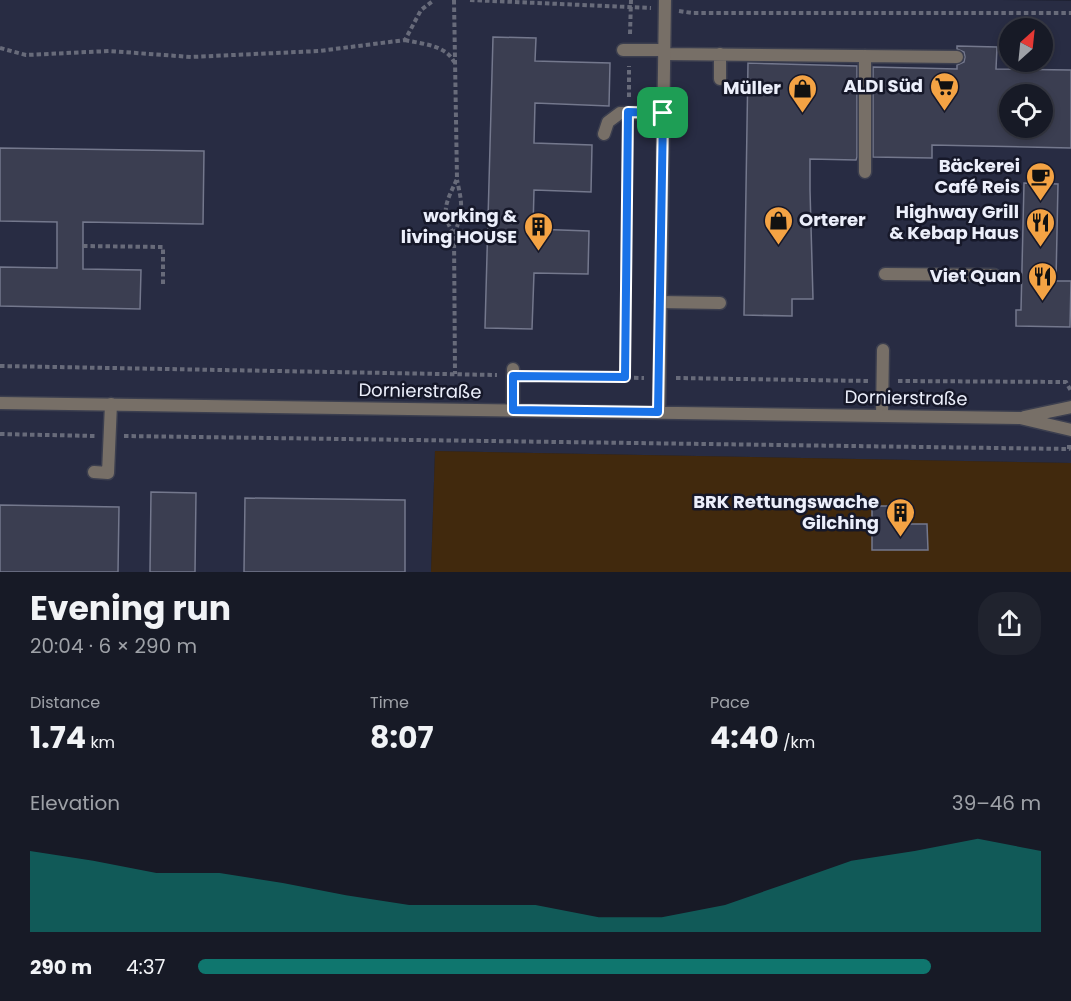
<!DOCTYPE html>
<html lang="en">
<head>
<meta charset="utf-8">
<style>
	body { margin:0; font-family:Poppins,sans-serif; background:#20232e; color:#f1f3f6; height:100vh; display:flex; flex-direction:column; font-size:22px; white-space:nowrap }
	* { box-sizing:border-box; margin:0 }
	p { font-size:20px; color:#9ea1a7 }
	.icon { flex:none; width:33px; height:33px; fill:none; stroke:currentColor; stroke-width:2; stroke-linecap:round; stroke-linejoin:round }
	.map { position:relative; height:572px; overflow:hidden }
	.drawer { display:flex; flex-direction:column; background:#171a26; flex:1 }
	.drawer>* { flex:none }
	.needle { width:39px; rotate:27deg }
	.fabs { position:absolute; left:999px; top:18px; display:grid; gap:12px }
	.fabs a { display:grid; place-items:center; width:54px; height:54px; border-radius:50%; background:#171a26; box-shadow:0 3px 9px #0003,0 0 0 2px #363843; font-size:30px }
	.pin { position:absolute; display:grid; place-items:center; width:51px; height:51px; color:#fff; margin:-26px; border-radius:12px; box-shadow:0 3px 9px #0006 }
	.round { display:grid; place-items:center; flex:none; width:63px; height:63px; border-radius:24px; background:#20232e }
	.summary { display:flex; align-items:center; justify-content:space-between; height:102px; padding:0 30px }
	h1 { font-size:33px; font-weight:700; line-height:45px }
	.figures { display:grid; grid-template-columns:repeat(3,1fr); gap:9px; height:102px; padding:6px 30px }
	.figures div { display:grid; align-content:center }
	.figures b { font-size:30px; font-weight:700 }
	.figures small { font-size:16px; font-weight:400 }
	.figures p { font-size:16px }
	.chart { height:168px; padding:12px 30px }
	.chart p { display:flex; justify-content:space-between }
	.chart svg { width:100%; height:108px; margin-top:6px; fill:#0f766e; opacity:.7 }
	ul { padding:0 30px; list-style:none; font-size:20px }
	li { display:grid; grid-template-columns:96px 72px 1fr; align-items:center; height:45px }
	li i { height:15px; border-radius:8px; background:#0f766e }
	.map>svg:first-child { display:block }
</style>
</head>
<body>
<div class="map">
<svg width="1071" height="572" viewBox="0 0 1071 572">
	<rect width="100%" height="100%" fill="#1f2233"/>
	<path fill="#282c43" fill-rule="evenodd" d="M 0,0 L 1001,0 L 1071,1 L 1071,463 L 435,451 L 431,572 L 0,572 ZM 1010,28 L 1042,28 L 1042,62 L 1010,62 ZM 1010,94 L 1042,94 L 1042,128 L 1010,128 Z"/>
	<path fill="#41290d" d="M 435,451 L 1071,463 L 1071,572 L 431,572 Z"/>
	<path fill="#3b3e51" stroke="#74788d" stroke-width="1.5" fill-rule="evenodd" d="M 493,37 L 536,38 L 535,61 L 610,63 L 609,106 L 535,103 L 534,143 L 592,145 L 591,192 L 534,190 L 533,229 L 589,231 L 588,274 L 534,273 L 532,329 L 485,328 Z
		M 957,46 L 997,47 L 996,69 L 1071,70 L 1071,148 L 932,145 L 932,158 L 873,157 L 873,67 L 957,69 L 957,65 L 964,62 L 965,57 L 964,52 L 957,49 ZM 1010,94 L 1042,94 L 1042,128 L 1010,128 Z
		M 748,63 L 857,66 L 857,157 L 856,160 L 810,159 L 810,190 L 813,299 L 792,299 L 792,316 L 744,315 Z
		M 0,148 L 204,151 L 203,224 L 83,222 L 83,269 L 141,270 L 140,309 L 0,306 L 0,267 L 57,268 L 57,222 L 0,221 Z
		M 1024,183 L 1058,184 L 1056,281 L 1071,281 L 1070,327 L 1016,326 L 1016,310 L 1021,310 Z
		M 151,492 L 196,493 L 195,572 L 150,572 Z
		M 245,498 L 405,500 L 405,572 L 244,572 Z
		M 0,505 L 119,507 L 118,572 L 0,572 Z
		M 872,506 L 902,506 L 902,524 L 927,524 L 928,550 L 872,550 Z"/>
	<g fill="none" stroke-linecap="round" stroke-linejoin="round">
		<defs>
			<path id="service" d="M 623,50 L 664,50
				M 664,54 L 957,57
				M 720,79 L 720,54
				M 604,134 L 608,122 L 620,113 L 663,113
				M 865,172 L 865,56
				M 885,274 L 994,275
				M 660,302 L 720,303
				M 513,369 L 513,410
				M 882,415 L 883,350
				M 94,472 L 108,473 L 111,404"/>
			<path id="minor" d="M 0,403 L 1020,418 L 1071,430
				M 659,412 L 665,0
				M 1024,417 L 1071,407"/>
		</defs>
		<use href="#service" stroke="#3c3f4f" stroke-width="15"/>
		<use href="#minor" stroke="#3c3f4f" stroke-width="15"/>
		<path stroke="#686b7a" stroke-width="4" stroke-dasharray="4.5 3" stroke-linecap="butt" d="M 454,0 L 457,179 C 447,201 439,212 454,234 L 455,374
			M 470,0 L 651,8
			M 679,11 L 692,13 L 1071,13
			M 630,34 L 631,0
			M 405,40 C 422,44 446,45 454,62
			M 0,48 L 26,55 L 109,51 L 191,57 L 319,51 L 405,40 L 421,10 L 434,0
			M 629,97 L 629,66
			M 454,234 C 464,211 462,203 457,180
			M 83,246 L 163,247 L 163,287
			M 0,366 L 497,375
			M 529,376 L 644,378
			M 625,377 L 628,129
			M 676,378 L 869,381
			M 898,381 L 1066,382 L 1071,391
			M 0,434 L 95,436
			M 124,436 L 1069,449 L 1069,445"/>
		<use href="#service" stroke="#776f67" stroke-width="12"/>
		<use href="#minor" stroke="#776f67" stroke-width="12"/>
	</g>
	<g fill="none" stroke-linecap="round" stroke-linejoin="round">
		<defs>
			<path id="route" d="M 628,112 L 663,113 L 658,412 L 513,410 L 513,376 L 625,377 Z"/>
		</defs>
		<use href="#route" stroke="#fff" stroke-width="12"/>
		<use href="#route" stroke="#1a73e8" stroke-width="8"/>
	</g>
	<defs>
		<symbol id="supermarket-pin" viewBox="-11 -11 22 30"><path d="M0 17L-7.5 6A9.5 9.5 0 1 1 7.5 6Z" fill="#f4a344" stroke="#161829"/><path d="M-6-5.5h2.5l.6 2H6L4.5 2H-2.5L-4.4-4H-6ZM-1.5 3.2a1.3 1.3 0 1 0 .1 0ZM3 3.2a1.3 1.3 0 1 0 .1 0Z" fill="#111"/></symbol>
		<symbol id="shop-pin" viewBox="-11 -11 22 30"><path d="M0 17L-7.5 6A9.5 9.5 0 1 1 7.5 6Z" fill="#f4a344" stroke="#161829"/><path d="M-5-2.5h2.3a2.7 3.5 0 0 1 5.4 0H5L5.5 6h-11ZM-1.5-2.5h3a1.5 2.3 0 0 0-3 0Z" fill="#111"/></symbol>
		<symbol id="cafe-pin" viewBox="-11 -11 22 30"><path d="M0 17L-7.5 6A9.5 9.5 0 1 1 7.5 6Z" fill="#f4a344" stroke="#161829"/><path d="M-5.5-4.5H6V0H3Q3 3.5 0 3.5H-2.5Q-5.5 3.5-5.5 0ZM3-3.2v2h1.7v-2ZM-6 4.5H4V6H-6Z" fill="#111"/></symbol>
		<symbol id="restaurant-pin" viewBox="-11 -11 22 30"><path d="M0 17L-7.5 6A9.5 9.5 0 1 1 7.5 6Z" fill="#f4a344" stroke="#161829"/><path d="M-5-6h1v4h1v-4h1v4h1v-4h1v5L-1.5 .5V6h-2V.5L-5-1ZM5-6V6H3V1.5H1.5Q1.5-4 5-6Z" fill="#111"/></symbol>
		<symbol id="building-pin" viewBox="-11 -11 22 30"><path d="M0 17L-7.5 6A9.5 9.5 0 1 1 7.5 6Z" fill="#f4a344" stroke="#161829"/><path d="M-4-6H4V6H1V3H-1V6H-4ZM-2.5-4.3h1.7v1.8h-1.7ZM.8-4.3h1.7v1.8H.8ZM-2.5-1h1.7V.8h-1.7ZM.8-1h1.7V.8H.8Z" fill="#111"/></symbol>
	</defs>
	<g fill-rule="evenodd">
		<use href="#supermarket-pin" x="928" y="70" width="33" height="45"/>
		<use href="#shop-pin" x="786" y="72" width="33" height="45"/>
		<use href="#cafe-pin" x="1024" y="160" width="33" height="45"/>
		<use href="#shop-pin" x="762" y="204" width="33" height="45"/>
		<use href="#restaurant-pin" x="1024" y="206" width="33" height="45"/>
		<use href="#building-pin" x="522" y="210" width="33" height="45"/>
		<use href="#restaurant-pin" x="1026" y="260" width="33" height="45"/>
		<use href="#building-pin" x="884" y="496" width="33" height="45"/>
	</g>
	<g text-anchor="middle" stroke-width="5" stroke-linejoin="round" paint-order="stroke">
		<g font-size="18" font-weight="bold" fill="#eceffb" stroke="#161829" text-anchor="end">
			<text x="923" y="92">ALDI Süd</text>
			<text x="781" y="94">Müller</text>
			<text x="1020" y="172">Bäckerei<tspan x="1020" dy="21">Café Reis</tspan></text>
			<text x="1019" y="218">Highway Grill<tspan x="1019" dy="21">&amp; Kebap Haus</tspan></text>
			<text x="517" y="222">working &amp;<tspan x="517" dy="21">living HOUSE</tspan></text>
			<text x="799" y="226" text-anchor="start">Orterer</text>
			<text x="1021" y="282">Viet Quan</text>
			<text x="879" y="508">BRK Rettungswache<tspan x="879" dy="21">Gilching</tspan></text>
		</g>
		<g font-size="18" fill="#eceffb" stroke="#161829">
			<text transform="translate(420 391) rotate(1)" y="6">Dornierstraße</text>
			<text transform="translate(906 398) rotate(1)" y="6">Dornierstraße</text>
		</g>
	</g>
</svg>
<div class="fabs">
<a><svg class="needle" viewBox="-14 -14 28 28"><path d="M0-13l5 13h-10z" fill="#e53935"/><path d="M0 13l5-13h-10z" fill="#9ea1a7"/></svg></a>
<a><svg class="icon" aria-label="locate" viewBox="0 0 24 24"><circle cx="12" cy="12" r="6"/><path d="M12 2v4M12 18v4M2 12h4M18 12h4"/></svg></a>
</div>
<div class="pin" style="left:663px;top:113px;background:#1e9e55"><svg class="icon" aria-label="arrive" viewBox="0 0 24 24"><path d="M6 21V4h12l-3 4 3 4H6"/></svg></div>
</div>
<section class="drawer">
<div class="summary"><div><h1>Evening run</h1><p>20:04 · 6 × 290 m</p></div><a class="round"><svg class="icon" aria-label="share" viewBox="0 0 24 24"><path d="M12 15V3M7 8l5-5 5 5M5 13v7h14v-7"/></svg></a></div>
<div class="figures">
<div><p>Distance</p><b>1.74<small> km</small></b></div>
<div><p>Time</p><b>8:07</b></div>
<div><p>Pace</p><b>4:40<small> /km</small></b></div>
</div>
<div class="chart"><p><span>Elevation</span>39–46 m</p>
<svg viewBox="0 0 160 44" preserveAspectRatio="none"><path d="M0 44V11L10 15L20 20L30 20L40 24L50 29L60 33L70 33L80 33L90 38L100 38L110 33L120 24L130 15L140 11L150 6L160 11V44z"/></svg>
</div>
<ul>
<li><b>290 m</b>4:37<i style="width:87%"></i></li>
</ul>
</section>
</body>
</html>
